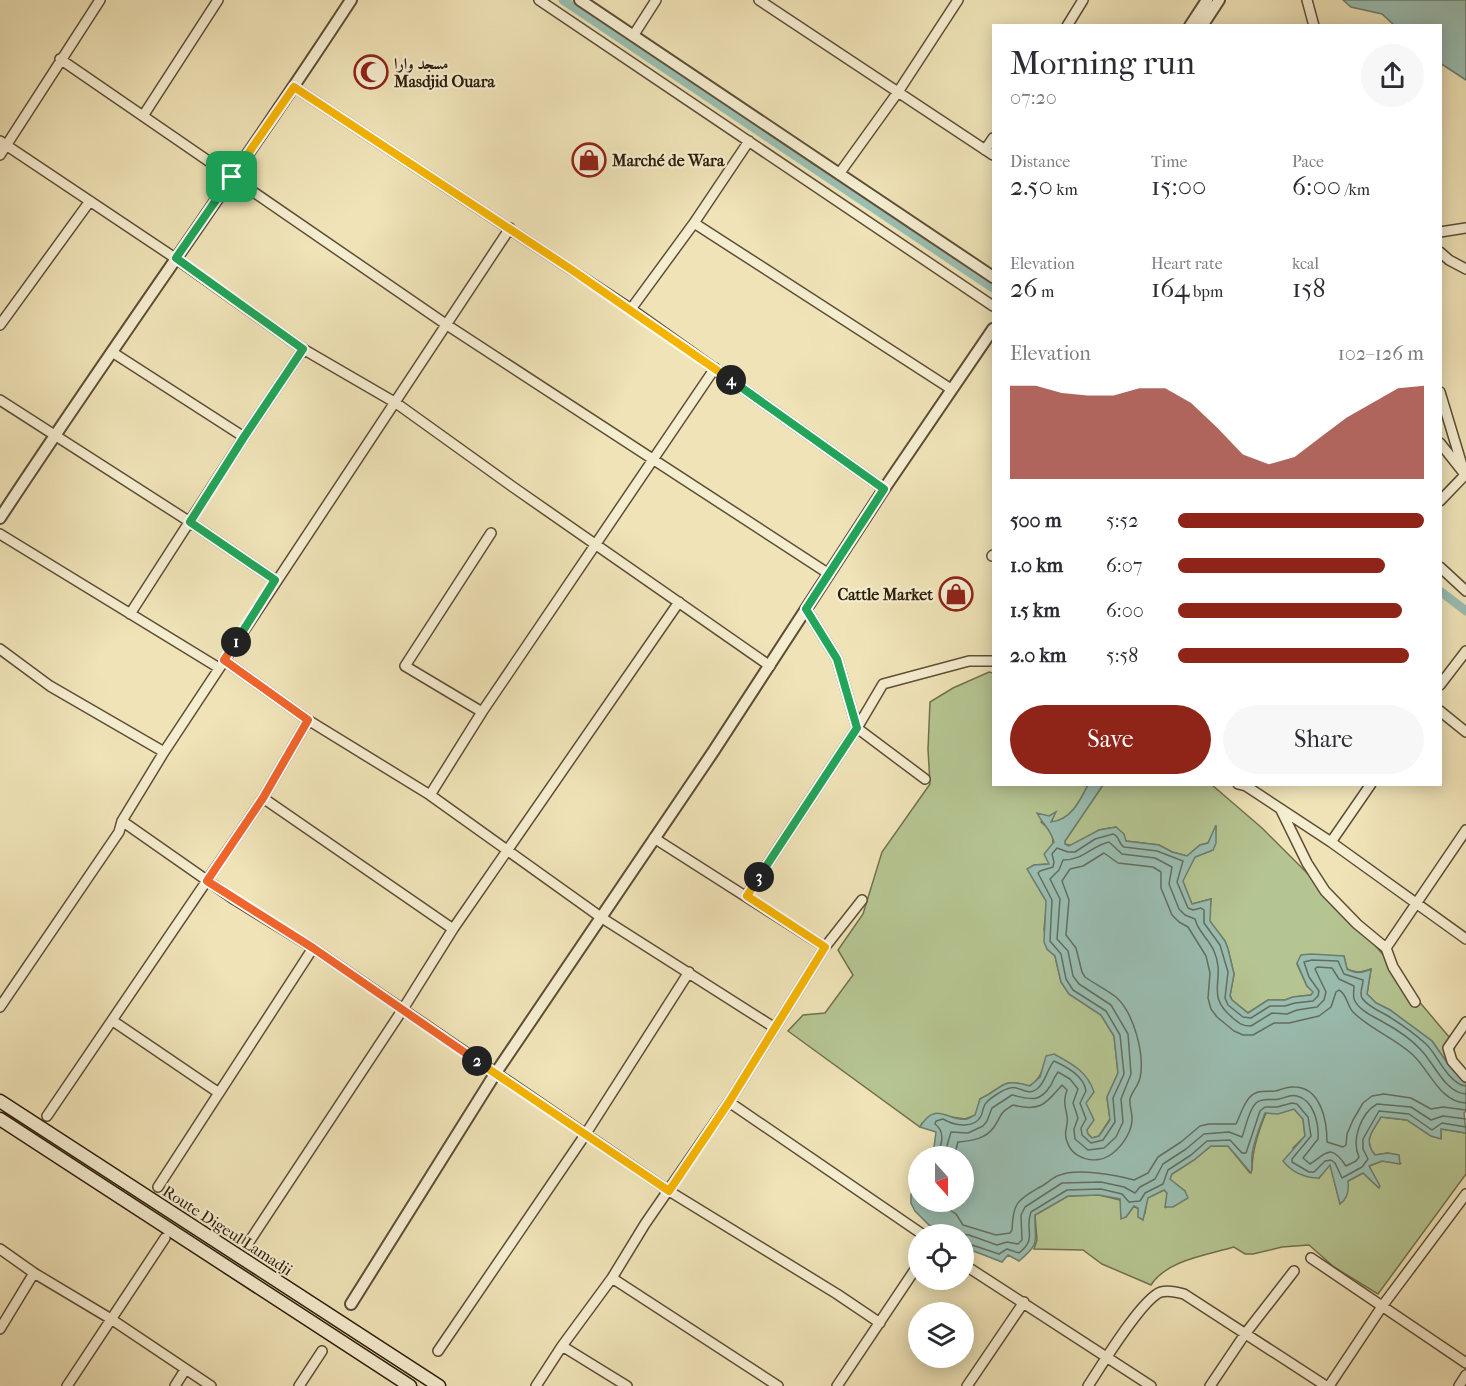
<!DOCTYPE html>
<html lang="en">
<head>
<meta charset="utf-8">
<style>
	body { margin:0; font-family:"IM FELL French Canon",Amiri,serif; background:#f7f7f7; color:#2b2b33; height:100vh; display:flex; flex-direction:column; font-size:22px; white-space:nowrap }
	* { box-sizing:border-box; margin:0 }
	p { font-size:20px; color:#7c7c81 }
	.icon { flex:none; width:33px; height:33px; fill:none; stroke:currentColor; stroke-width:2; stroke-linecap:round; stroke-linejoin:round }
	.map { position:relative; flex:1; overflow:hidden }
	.panel { position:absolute; left:992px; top:24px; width:450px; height:762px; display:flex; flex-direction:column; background:#fff; border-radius:0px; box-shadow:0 3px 15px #0003 }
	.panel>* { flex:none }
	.needle { width:39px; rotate:159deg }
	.tools { position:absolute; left:908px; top:1146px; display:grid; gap:12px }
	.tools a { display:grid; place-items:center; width:66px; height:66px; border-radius:50%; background:#fff; box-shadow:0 3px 15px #0003; font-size:30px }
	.pin { position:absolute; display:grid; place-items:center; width:51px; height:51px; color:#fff; margin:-26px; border-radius:12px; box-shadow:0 3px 9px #0006 }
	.km { position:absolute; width:30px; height:30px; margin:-15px; border-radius:50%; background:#222; color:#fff; font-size:16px; line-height:30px; text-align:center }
	.round { display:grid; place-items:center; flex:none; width:63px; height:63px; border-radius:32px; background:#f7f7f7 }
	.overview { display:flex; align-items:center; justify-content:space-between; height:102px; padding:0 18px }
	h1 { font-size:33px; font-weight:600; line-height:45px }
	.metrics { display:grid; grid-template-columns:repeat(3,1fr); gap:9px; height:102px; padding:6px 18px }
	.metrics div { display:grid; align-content:center }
	.metrics b { font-size:26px; font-weight:600 }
	.metrics small { font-size:16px; font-weight:400 }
	.metrics p { font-size:16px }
	.chart { height:168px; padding:12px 18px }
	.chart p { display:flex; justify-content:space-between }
	.chart svg { width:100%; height:108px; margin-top:6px; fill:#8f2418; opacity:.7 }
	.action { display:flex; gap:12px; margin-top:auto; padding:12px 18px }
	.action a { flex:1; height:69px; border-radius:36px; background:#8f2418; color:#fff; font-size:24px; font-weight:600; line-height:69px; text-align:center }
	.action a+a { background:#f7f7f7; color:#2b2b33 }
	ul { padding:0 18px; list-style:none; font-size:20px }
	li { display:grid; grid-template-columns:96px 72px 1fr; align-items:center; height:45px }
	li i { height:15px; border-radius:8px; background:#8f2418 }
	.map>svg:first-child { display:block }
</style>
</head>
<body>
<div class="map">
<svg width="1466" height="1386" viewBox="0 0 1466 1386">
	<rect width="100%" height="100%" fill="#efe3b7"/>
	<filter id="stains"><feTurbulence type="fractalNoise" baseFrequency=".00333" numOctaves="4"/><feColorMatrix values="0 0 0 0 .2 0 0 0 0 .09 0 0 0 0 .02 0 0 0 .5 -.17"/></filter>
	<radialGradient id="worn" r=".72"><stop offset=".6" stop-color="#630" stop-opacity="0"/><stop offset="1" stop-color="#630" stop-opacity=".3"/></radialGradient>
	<path fill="#b5c592" stroke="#71714e" stroke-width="1.5" d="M 989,672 L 993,673 L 993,784 L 1088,785 C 1080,801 1070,820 1051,823 L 1055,813 L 1041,822 C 1058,836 1053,844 1049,864 L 1034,865 L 1028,869 L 1047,901 L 1044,929 L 1047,949 L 1055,956 L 1061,982 L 1069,994 L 1101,1015 L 1114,1036 L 1118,1073 L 1107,1097 L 1110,1119 L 1099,1136 L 1092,1138 L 1088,1134 L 1047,1056 C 1044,1068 1040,1080 1029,1086 C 1000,1077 1004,1088 980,1099 L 976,1115 L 965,1119 L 951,1117 L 922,1123 L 920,1127 L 788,1031 L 803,1015 L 825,1013 L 853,975 L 838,950 L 863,914 L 882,852 L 930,784 L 928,749 L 930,702 L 953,688 Z
		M 1103,785 L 1212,785 L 1262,828 L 1330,896 L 1389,961 L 1401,980 L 1455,1044 L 1453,1059 L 1466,1071 L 1466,1083 L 1448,1064 L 1432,1041 L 1390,1010 L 1376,1003 L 1367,994 L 1371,969 C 1362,972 1356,974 1347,969 L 1344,956 L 1297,964 L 1307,986 L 1314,992 L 1311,995 L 1293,997 L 1285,1000 L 1268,1000 L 1248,1013 L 1232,1000 L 1230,995 L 1234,974 L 1228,949 L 1225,941 L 1209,921 L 1211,899 L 1192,904 L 1182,881 L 1195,857 L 1213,850 L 1216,827 L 1208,843 L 1200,845 L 1187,856 L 1172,852 L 1159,845 L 1126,841 L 1116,827 L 1099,830 L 1073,846 L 1065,844 L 1065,841 Z
		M 1294,1109 L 1303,1119 L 1305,1136 L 1293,1148 L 1319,1178 L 1330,1164 L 1340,1203 L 1348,1181 L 1363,1173 L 1378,1187 L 1379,1185 L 1369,1166 L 1382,1161 L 1400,1163 L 1388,1153 L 1375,1155 C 1363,1140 1372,1132 1381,1117 L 1407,1120 L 1431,1136 L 1441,1138 L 1441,1129 L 1466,1133 L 1466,1174 L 1378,1294 L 1334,1267 L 1309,1245 L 1282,1247 L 1253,1254 L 1245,1254 L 1234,1247 C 1207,1255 1167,1260 1151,1285 L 1102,1264 L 1083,1250 L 1034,1249 L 1037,1240 L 1035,1215 L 1068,1196 L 1099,1195 L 1120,1200 L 1126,1217 L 1134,1206 L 1145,1213 L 1147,1198 L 1164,1190 L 1167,1193 L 1166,1207 L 1185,1191 L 1169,1180 L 1172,1174 L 1194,1160 L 1211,1146 L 1228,1146 L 1250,1173 L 1252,1170 C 1252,1150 1258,1132 1266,1113 L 1278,1113 Z"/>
	<path fill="#9abeb2" stroke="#6e7e6f" stroke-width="1.5" d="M 1343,0 L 1466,0 L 1466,80 L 1440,63 L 1440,26 L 1394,25 L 1382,14 L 1351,7 Z
		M 1088,785 L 1103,785 L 1065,841 L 1065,844 L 1069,846 L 1099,830 L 1116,827 L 1124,834 L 1126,841 L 1159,845 L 1172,852 L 1187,856 L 1200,845 L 1208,843 L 1216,825 L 1216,843 L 1213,850 L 1195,857 L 1183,881 L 1192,904 L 1211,899 L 1210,921 L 1225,941 L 1228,949 L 1234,974 L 1230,996 L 1232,1000 L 1248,1013 L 1268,1000 L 1285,1000 L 1293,997 L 1311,995 L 1313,992 L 1307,986 L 1297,963 L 1301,955 L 1311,954 L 1344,956 L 1347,969 C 1356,974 1362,973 1371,969 L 1367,994 L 1376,1003 L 1390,1010 L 1432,1041 L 1448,1064 L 1466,1083 L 1466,1111 L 1464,1113 L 1466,1133 L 1441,1129 L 1441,1139 L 1431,1136 L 1407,1120 L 1381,1117 C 1372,1132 1363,1140 1375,1155 L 1388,1153 L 1399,1155 L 1400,1164 L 1382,1161 L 1369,1166 L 1380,1186 L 1379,1188 L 1363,1173 L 1348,1181 C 1349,1190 1348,1199 1340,1204 L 1330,1165 L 1319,1178 C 1305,1178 1292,1172 1283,1161 L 1305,1136 L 1303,1119 L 1294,1109 L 1278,1114 L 1265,1113 C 1260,1126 1254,1140 1252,1154 C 1251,1161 1253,1167 1251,1173 L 1228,1146 L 1211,1146 L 1194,1160 L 1172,1174 L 1170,1179 L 1185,1191 L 1188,1198 L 1173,1207 L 1165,1207 L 1167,1193 L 1164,1190 L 1148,1198 L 1143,1220 L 1138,1217 L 1138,1208 L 1134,1206 L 1126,1217 L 1121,1219 L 1120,1199 L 1099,1195 L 1068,1196 L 1035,1215 C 1034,1242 1042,1242 1019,1261 L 1008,1255 L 1002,1262 L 963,1247 L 963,1234 L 943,1234 L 940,1230 L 929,1225 L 915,1211 L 911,1203 L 911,1194 L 915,1191 L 918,1191 L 918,1202 L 963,1202 L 963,1156 L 928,1156 L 934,1147 L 936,1132 L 920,1127 C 936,1099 950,1123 967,1119 C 970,1118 972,1116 975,1115 L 980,1099 C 1005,1088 1000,1077 1030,1086 L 1040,1077 L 1046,1056 L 1054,1054 C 1072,1064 1087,1071 1094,1092 L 1086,1103 L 1094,1120 L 1087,1130 L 1088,1134 L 1092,1138 L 1099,1136 L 1110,1120 L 1107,1097 L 1118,1073 L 1114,1036 L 1101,1015 L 1069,994 L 1061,982 L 1055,956 L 1047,949 L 1044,942 L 1046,901 L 1027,869 L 1034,865 L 1049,864 L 1044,854 L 1054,842 C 1050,828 1043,825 1037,813 L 1049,816 L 1056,812 L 1051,822 C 1071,820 1080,801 1088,785 Z"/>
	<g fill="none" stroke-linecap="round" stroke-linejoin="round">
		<path stroke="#646e5e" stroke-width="1.5" d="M 935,1156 C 942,1147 946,1132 935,1124 L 936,1121 L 943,1119 C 953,1125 974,1130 981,1116 C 983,1112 983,1106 986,1103 C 990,1098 1004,1089 1010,1088 C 1020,1085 1027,1097 1037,1089 C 1046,1082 1047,1069 1054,1061 C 1067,1067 1084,1076 1086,1091 L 1080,1103 L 1086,1119 L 1081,1128 L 1082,1135 L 1091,1143 L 1103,1140 L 1115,1122 L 1113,1098 L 1124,1074 L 1120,1035 L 1106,1011 L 1073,990 L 1066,979 L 1061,954 L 1050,941 L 1052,900 L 1038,873 L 1040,871 L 1053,867 L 1054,862 L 1052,854 L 1057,848 L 1068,852 L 1075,852 L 1095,839 L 1113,834 C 1120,836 1118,844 1124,847 L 1157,851 L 1183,861 L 1177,882 L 1188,908 L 1193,910 L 1201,908 L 1204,910 L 1204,923 L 1220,945 L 1228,972 L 1225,998 L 1228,1005 L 1243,1017 L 1251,1018 L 1270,1006 L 1285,1006 L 1295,1003 L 1313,1001 L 1318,996 L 1319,991 L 1309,977 L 1304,962 L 1312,960 L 1338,961 L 1344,974 L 1363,980 C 1363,986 1359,993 1362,998 C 1368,1007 1380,1011 1388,1016 C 1401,1024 1415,1034 1426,1044 C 1437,1054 1449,1085 1466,1086
			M 944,1156 L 951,1132 L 968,1133 L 983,1126 L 987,1121 L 992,1108 L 1012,1095 C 1030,1099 1039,1104 1051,1085 C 1053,1080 1055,1076 1058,1072 L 1070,1079 L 1078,1089 L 1073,1103 L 1078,1118 L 1074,1129 L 1075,1139 L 1088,1150 L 1104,1148 L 1116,1137 L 1123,1122 L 1121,1099 L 1131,1074 L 1128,1034 L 1111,1005 L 1079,984 L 1073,976 L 1068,951 L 1057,939 L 1060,899 L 1050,879 L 1059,870 L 1063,860 C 1084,860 1091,846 1109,842 L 1122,854 L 1155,858 L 1172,867 L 1169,884 L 1179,909 L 1185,915 L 1195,919 C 1198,932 1209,939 1214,951 C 1227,981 1203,994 1234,1019 C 1240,1024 1243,1026 1251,1026 L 1272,1013 L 1287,1014 L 1297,1010 L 1317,1007 L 1324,1000 L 1326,992 L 1315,969 L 1317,967 L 1332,968 L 1339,979 L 1354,986 C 1354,990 1353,995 1354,999 C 1359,1011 1373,1016 1383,1022 C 1396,1029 1411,1039 1421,1050 C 1434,1063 1445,1093 1466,1094
			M 954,1156 L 958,1142 C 971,1141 986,1139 994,1127 C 1003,1114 998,1114 1013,1105 C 1041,1112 1045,1104 1062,1085 L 1067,1090 C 1063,1101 1065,1105 1067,1116 C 1069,1123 1064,1130 1066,1138 C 1071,1160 1097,1166 1113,1153 C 1123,1145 1133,1130 1132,1117 C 1132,1112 1129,1105 1130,1099 C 1132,1092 1138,1086 1140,1078 C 1145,1055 1134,1013 1116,997 C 1107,990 1095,984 1085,977 L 1082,972 L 1076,948 L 1066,935 L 1069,900 L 1062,881 L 1070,869 L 1083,866 L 1104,853 L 1118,863 L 1153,867 L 1161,872 L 1161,888 L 1172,915 L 1179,922 L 1188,927 L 1206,956 L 1210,973 L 1208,998 L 1211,1009 L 1217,1017 L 1234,1031 L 1243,1035 L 1253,1035 L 1274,1023 L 1289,1023 L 1319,1016 L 1331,1007 L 1336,992 L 1339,990 C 1347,994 1347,1006 1353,1012 C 1371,1030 1395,1038 1413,1055 C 1430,1071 1440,1102 1466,1103
			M 938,1202 L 956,1214 L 963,1225 L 996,1235 L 1010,1233 L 1012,1230 C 1013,1202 1017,1201 1040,1187 C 1047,1184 1052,1177 1060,1175 C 1077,1168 1116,1175 1134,1180 L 1148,1173 L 1158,1157 L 1181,1142 L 1200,1126 L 1209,1124 L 1236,1124 C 1240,1116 1243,1105 1249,1098 C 1257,1089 1265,1092 1275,1091 C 1282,1090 1287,1086 1294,1087 C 1321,1087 1327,1121 1327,1142 L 1343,1147 L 1346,1145 L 1347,1134 L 1353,1120 L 1363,1103 L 1372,1096 L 1384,1094 L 1411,1098 L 1431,1109 L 1443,1107 L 1466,1110
			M 961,1234 L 969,1235 L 997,1245 L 1007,1242 L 1018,1244 L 1022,1240 L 1021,1215 L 1025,1207 L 1062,1183 L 1101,1182 L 1124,1187 L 1135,1193 L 1140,1187 L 1155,1179 L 1163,1164 L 1186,1149 L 1204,1134 L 1229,1132 L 1242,1137 C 1246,1127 1248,1111 1256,1103 C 1263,1097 1271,1101 1279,1099 C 1285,1098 1290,1094 1297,1096 C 1314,1100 1319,1124 1318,1139 L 1303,1158 L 1310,1164 C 1327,1153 1331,1143 1346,1166 L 1356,1161 L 1359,1157 C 1351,1140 1361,1113 1377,1104 L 1411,1107 L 1431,1120 L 1443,1116 L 1466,1119
			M 963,1242 L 999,1254 L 1007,1249 L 1019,1253 C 1038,1238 1024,1231 1031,1212 L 1067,1190 L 1101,1189 L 1122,1194 L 1129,1202 L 1140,1201 L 1145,1193 L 1163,1184 L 1168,1170 L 1191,1155 L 1207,1141 L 1230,1140 L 1242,1153 L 1246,1153 L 1260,1111 L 1265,1107 L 1277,1107 L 1292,1103 L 1297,1104 L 1308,1117 L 1311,1136 L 1292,1159 L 1292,1162 L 1309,1172 L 1314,1172 L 1325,1161 L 1331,1160 L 1335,1163 L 1342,1178 L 1362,1167 L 1368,1159 L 1363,1149 L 1363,1139 L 1379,1111 L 1409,1114 L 1432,1130 L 1442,1123 L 1466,1127"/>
		<path stroke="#9abeb2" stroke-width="9" d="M 563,0 L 993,288
			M 1440,591 L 1466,611"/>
		<defs>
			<path id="minor" d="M 539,0 L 993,306
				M 759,0 L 993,155
				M 1307,0 L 1314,26
				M 1067,26 L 1083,0
				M 633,36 L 656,0
				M 60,59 L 447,325 L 829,574
				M 294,87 L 631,309 L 884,489
				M 143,116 L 218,0
				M 0,141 L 175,258 L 303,349 L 396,403 L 513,487 L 770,666
				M 985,150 L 993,138
				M 0,155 L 100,0
				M 839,174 L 898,92 L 958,0
				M 694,223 L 951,389
				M 1440,232 L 1466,228
				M 1440,252 L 1449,260 L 1466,269
				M 631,309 L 694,223 L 749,141
				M 0,325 L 90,201
				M 112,352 L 244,437
				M 1440,392 L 1465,475
				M 0,400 L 190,522 L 275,580
				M 1440,443 L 1463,472
				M 1440,501 L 1465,475
				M 0,534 L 219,668
				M 992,556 L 993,555
				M 1440,567 L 1466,591
				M 130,614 L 244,437 L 303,349
				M 0,649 L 50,686 L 164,752
				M 224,660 L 308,720 L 430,795 L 602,918 L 775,1028
				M 1440,685 L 1466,651
				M 1440,711 L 1466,732
				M 482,712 L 405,666 L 491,533
				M 925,779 L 857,728 L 883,684 L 969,661 L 993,661
				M 1238,784 L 1246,786 L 1331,842 L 1466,939
				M 430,795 L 482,712 L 715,368
				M 263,798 L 453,929
				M 1281,810 L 1307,863 L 1325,891 L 1357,924 L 1386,948 L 1393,967 L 1415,1002
				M 122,821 L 235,900 L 313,948 L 669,1191 L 837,1294 L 880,1323
				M 1331,842 L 1371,784
				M 747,895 L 857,728 L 837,659 L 806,609
				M 825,947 L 862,900
				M 1386,948 L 1466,830
				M 0,1007 L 119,832 L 122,821 L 164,752 L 510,228
				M 113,1021 L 219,1093
				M 1466,1022 L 1448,1048 L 1452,1061 L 1466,1077
				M 729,1102 L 922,1234
				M 47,1116 L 263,798 L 308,720
				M 158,1187 L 313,948
				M 247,1245 L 403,1009 L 453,929 L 679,602
				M 0,1249 L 34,1273 L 111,1319 L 211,1386
				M 1311,1258 L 1466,1363
				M 963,1264 L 1151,1386
				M 612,1278 L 778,1386
				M 0,1329 L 34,1273
				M 562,1346 L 627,1386
				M 438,1351 L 585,1135 L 689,972
				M 67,1386 L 165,1238
				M 175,1386 L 185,1370
				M 299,1386 L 322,1351
				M 536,1386 L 562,1346 L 612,1278 L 645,1224 L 729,1102 L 825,947 L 654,838
				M 837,1386 L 918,1265
				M 967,1386 L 1024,1302
				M 1088,1386 C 1100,1368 1142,1298 1161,1292 C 1168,1290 1177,1292 1184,1294 L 1326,1386
				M 1210,1386 L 1245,1334 L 1294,1271
				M 1329,1386 L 1383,1305 L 1466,1194
				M 1459,1386 L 1466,1375"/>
			<path id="tertiary" d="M 580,0 L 993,277
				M 1190,26 L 1207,0
				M 1202,26 L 1219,0
				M 0,518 C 114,344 237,175 351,0
				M 351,1304 L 495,1074 L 713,752 L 884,489 L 993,329"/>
			<path id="secondary" d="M 0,1101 L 439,1386
				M 0,1119 L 410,1386"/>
		</defs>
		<use href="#minor" stroke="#5e4e36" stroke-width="12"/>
		<use href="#tertiary" stroke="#5e4e36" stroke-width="14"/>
		<use href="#secondary" stroke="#2d1d0b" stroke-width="15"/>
		<use href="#minor" stroke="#f5edd0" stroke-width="9"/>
		<use href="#tertiary" stroke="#f5edd0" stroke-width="10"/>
		<use href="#secondary" stroke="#f5edd0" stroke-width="12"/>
	</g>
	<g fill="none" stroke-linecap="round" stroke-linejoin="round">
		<defs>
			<path id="split-1" d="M 232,177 L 176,258 L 303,349 L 244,437 L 190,522 L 275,580 L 236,642"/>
			<path id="split-2" d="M 236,642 L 224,660 L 308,720 L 263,798 L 207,881 L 313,948 L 477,1061"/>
			<path id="split-3" d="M 477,1061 L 669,1191 L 729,1102 L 825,947 L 747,896 L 759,877"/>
			<path id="split-4" d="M 731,380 L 884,489 L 806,609 L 837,659 L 857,728 L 759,877"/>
			<path id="split-5" d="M 232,177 L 294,87 L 572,270 L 731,380"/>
		</defs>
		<use href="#split-1" stroke="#fff" stroke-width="12"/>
		<use href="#split-2" stroke="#fff" stroke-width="12"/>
		<use href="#split-3" stroke="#fff" stroke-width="12"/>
		<use href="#split-4" stroke="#fff" stroke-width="12"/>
		<use href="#split-5" stroke="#fff" stroke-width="12"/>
		<use href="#split-1" stroke="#22a559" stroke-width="8"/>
		<use href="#split-2" stroke="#f0652b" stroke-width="8"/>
		<use href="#split-3" stroke="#f5b400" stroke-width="8"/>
		<use href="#split-4" stroke="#22a559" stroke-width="8"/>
		<use href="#split-5" stroke="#f5b400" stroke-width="8"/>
	</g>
	<defs>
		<symbol id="mosque-ring" viewBox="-11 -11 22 22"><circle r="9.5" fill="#f5edd0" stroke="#8f2418" stroke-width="1.5"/><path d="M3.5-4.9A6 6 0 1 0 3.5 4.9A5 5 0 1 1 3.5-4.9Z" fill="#8f2418"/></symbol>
		<symbol id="shop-ring" viewBox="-11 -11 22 22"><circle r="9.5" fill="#f5edd0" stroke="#8f2418" stroke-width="1.5"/><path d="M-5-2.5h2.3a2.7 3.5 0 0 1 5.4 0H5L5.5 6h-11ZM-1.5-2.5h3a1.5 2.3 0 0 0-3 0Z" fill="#8f2418"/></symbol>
	</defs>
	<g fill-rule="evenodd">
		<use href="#mosque-ring" x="352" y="53" width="38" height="38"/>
		<use href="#shop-ring" x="570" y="141" width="38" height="38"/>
		<use href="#shop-ring" x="937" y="575" width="38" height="38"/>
	</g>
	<g text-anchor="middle" stroke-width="4.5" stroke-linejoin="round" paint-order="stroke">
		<g font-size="16" font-weight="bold" fill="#2d1d0b" stroke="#f5edd0" text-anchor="start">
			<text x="394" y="69">مسجد وارا<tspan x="394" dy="18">Masdjid Ouara</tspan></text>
			<text x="612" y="166">Marché de Wara</text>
			<text x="933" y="600" text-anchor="end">Cattle Market</text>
		</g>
		<g font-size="16" fill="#2d1d0b" stroke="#f5edd0">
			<text transform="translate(228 1230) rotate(33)" y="6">Route Digeul Lamadji</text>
		</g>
	</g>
	<rect width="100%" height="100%" filter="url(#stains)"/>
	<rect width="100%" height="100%" fill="url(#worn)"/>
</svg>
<div class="tools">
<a><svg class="needle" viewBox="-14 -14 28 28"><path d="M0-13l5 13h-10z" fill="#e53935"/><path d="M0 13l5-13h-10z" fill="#7c7c81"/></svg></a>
<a><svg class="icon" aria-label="locate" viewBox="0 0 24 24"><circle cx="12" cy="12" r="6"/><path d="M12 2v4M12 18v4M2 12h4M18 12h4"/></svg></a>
<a><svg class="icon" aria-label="layers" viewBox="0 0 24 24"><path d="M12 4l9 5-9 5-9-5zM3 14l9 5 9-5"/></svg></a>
</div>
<div class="pin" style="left:232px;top:177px;background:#1e9e55"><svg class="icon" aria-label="arrive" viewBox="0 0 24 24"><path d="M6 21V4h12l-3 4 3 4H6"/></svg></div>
<b class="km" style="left:236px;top:642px">1</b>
<b class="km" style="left:477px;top:1061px">2</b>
<b class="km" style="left:759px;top:877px">3</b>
<b class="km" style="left:731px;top:380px">4</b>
<section class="panel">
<div class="overview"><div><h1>Morning run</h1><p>07:20</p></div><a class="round"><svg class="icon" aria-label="share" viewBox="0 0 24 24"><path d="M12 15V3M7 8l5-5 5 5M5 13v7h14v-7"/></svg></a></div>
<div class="metrics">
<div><p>Distance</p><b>2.50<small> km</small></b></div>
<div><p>Time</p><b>15:00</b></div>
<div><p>Pace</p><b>6:00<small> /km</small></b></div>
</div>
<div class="metrics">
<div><p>Elevation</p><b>26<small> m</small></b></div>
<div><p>Heart rate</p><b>164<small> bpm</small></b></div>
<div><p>kcal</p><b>158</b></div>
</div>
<div class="chart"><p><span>Elevation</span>102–126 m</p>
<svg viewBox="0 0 160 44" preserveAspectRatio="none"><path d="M0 44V6L10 6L20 9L30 10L40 10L50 7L60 7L70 13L80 23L90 34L100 38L110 35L120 27L130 19L140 13L150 7L160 6V44z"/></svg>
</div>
<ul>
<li><b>500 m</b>5:52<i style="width:100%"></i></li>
<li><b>1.0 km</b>6:07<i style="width:84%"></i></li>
<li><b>1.5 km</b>6:00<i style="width:91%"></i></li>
<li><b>2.0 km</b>5:58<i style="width:94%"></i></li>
</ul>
<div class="action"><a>Save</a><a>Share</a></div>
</section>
</div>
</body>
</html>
